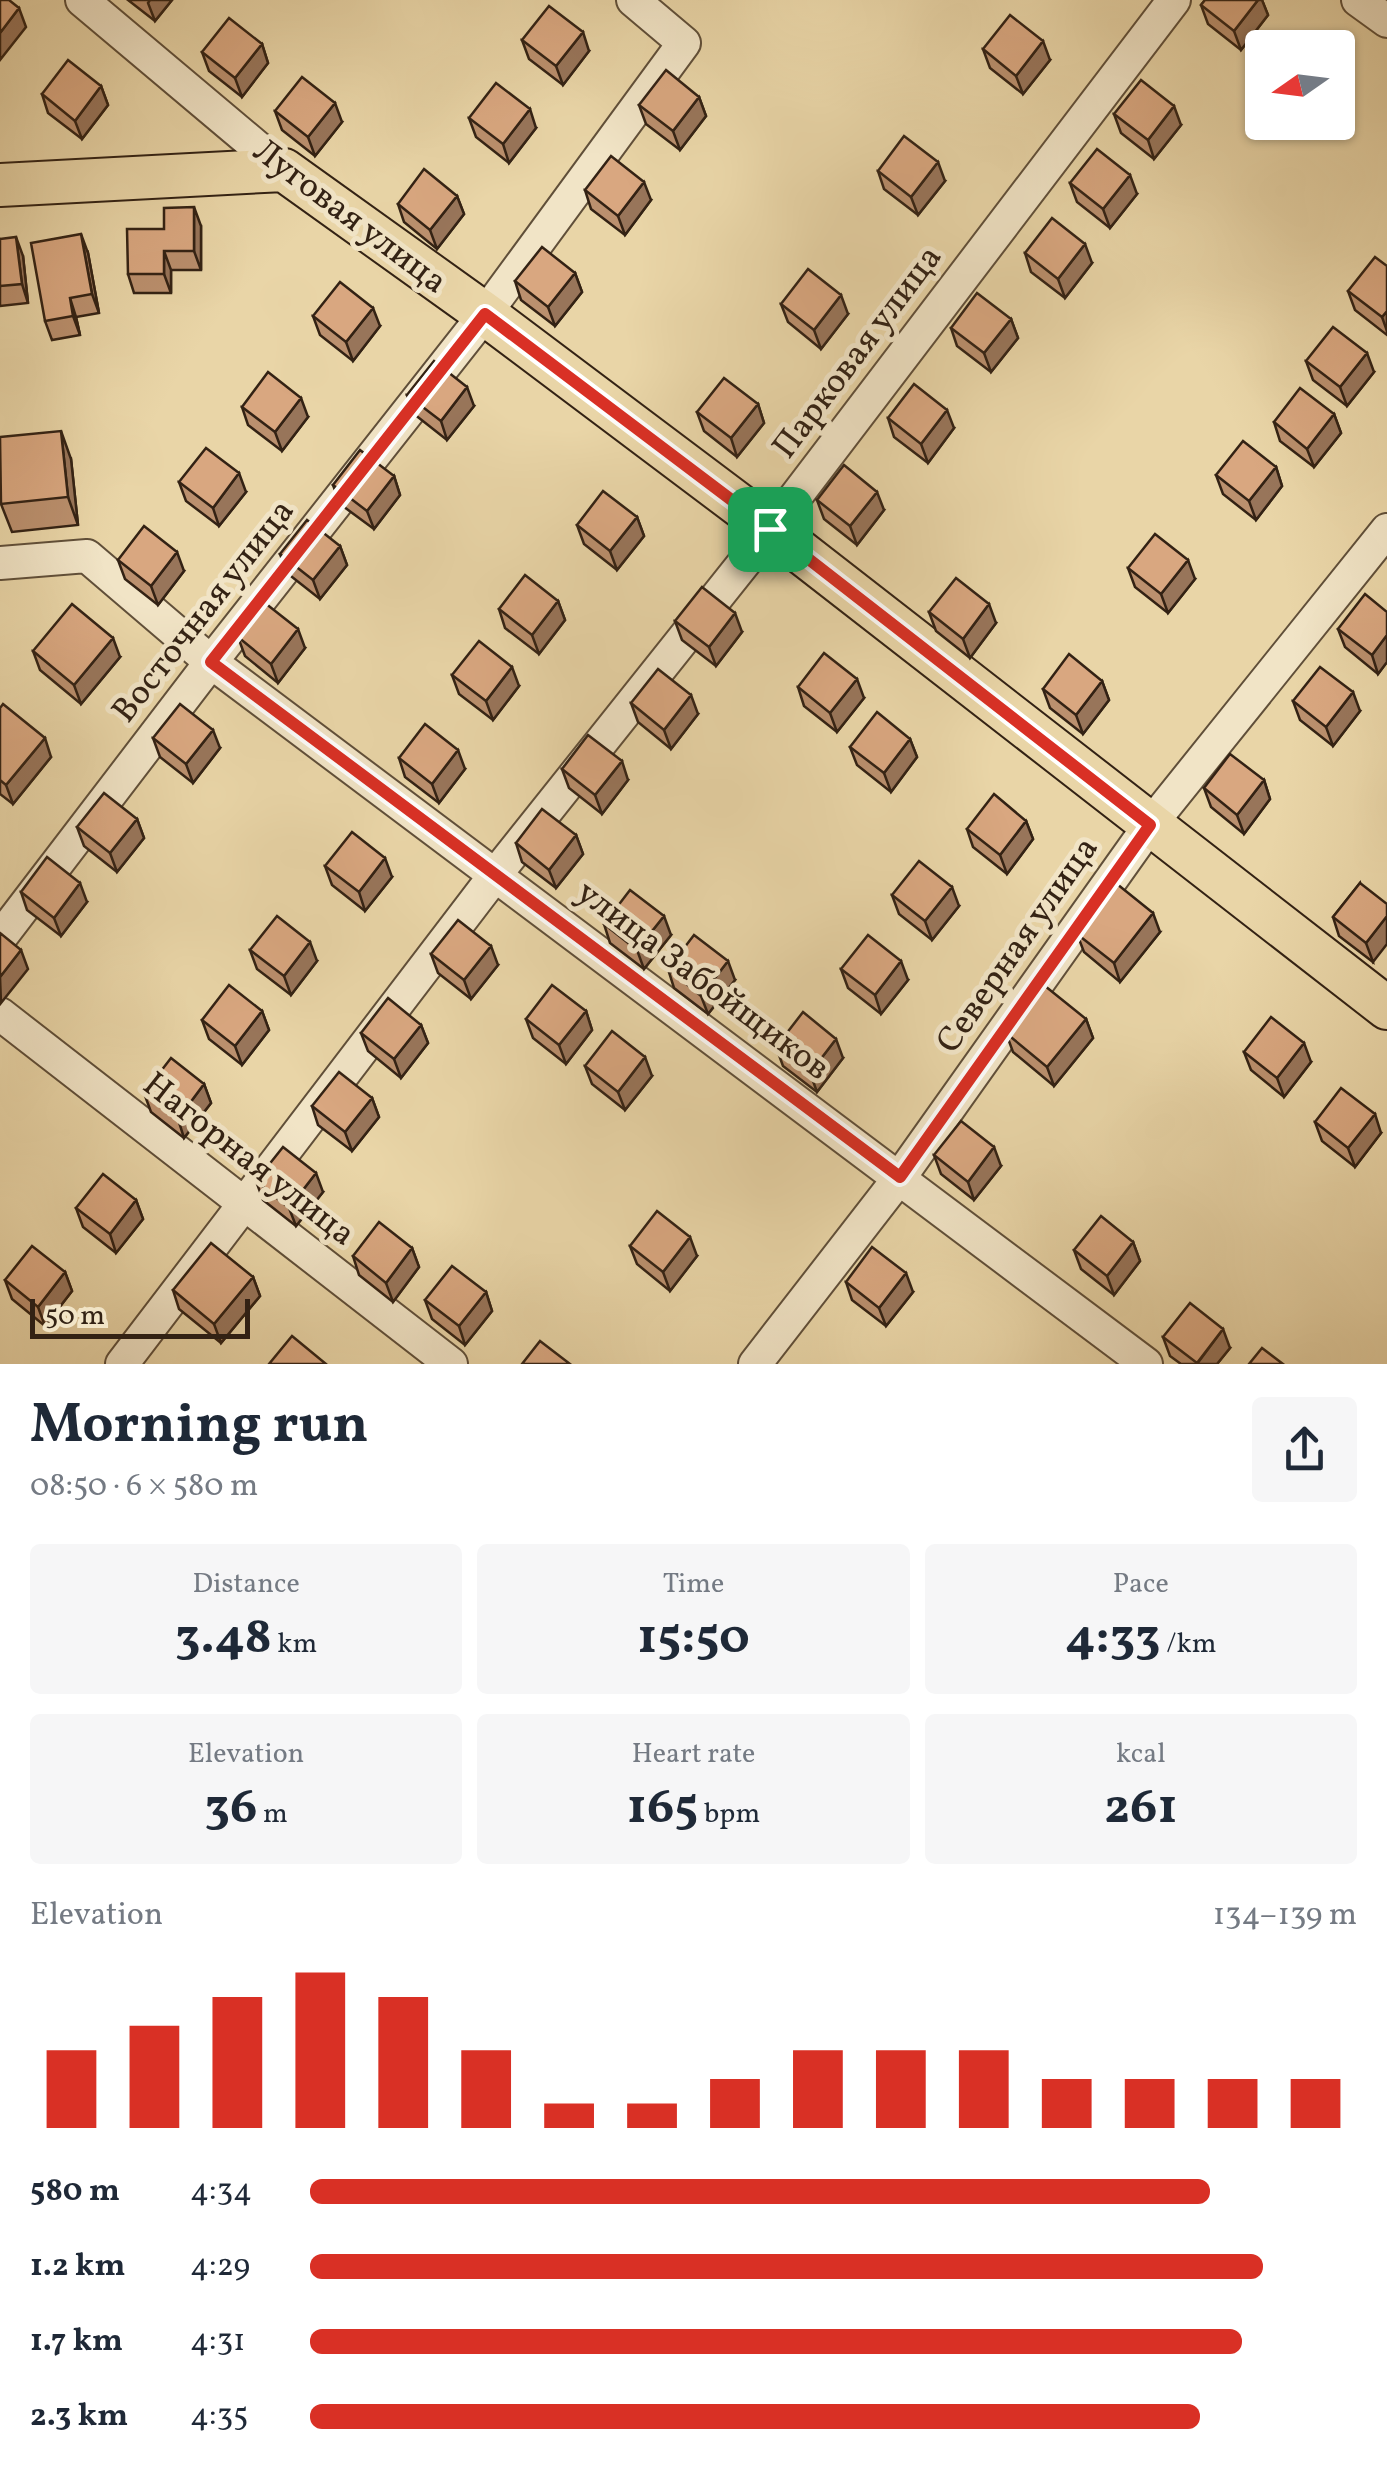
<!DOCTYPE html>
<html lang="en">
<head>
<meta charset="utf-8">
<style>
	body { margin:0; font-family:Vollkorn,serif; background:#f6f6f7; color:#1f2937; height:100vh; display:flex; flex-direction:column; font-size:38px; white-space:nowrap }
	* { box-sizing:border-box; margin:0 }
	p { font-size:32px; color:#747a83 }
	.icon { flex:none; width:55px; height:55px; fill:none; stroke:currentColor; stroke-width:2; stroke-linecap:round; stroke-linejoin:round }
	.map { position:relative; height:1364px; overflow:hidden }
	.panel { display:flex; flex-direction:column; background:#fff; flex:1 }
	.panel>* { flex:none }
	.needle { width:65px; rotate:256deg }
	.buttons { position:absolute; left:1245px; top:30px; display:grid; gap:20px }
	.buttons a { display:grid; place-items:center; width:110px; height:110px; border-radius:10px; background:#fff; box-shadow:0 2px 8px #0004; font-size:50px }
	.scale { position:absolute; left:30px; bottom:25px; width:220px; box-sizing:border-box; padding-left:10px; border:5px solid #332214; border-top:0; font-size:28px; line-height:35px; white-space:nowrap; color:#332214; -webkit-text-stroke:8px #f1e4c6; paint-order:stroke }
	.pin { position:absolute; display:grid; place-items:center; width:85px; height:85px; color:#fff; margin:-42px; border-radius:20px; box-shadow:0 5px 15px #0006 }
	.round { display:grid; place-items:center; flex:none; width:105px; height:105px; border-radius:10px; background:#f6f6f7 }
	.head { display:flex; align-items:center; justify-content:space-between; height:170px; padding:0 30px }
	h1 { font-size:55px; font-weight:700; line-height:75px }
	.stats { display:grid; grid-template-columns:repeat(3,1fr); gap:15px; height:170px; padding:10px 30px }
	.stats div { display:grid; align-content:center; border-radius:10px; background:#f6f6f7; text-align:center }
	.stats b { font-size:50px; font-weight:700 }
	.stats small { font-size:28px; font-weight:400 }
	.stats p { font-size:28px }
	.chart { height:280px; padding:20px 30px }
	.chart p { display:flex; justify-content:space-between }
	.chart svg { width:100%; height:180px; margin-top:10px; stroke:#d93025; stroke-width:6 }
	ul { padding:0 30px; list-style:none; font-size:32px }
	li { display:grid; grid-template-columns:160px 120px 1fr; align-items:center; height:75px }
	li i { height:25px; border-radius:12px; background:#d93025 }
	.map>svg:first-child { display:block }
</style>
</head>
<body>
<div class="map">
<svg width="1387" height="1364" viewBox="0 0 1387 1364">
	<rect width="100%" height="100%" fill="#e9d5a7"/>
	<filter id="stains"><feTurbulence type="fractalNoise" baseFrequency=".002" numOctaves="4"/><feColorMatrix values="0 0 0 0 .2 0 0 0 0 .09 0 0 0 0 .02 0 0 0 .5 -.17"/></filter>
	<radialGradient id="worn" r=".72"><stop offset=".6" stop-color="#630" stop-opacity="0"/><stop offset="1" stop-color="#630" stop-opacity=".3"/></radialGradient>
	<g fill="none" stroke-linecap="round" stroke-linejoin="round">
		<defs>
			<path id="minor" d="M 82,0 L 284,170
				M 1358,0 L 1387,21
				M 0,563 L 87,556 L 211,662 L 1146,1364
				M 0,938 L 211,662 L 485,314 L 684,43 L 633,0
				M 0,1014 L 451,1364
				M 122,1364 L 496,874 L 771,529 L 1174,0
				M 755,1364 L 900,1177 L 1150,825 L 1387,530"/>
			<path id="major" d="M 0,185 L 284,170 L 485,314 L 771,529 L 1387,1008"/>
		</defs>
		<use href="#minor" stroke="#604f39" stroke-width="36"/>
		<use href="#major" stroke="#332214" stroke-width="46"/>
		<use href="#minor" stroke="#f1e4c6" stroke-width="32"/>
		<use href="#major" stroke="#e9d5a7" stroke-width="42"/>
	</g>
	<path fill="#bb906e" stroke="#332214" stroke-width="2.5" d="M 128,0 L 172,0 L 155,21 Z
		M 1205,0 L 1262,0 L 1268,15 L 1241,50 L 1208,24 L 1201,5 Z
		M 522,40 L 589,51 L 563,85 L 529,59 Z
		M 262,44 L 268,63 L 242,97 L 209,71 L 202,52 Z
		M 983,49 L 1050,60 L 1023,94 L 990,68 Z
		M 101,86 L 108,105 L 82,139 L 48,113 L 42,94 Z
		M 699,97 L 706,116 L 680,150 L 646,124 L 639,105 Z
		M 275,111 L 342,122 L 315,156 L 282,130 Z
		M 1114,114 L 1181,125 L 1154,159 L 1121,133 Z
		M 469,118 L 536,128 L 509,163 L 476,137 Z
		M 878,171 L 945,181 L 918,215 L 884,189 Z
		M 1070,183 L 1137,194 L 1110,228 L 1077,202 Z
		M 585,190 L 651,200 L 625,235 L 591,209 Z
		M 457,196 L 464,214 L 437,249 L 404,222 L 398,204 Z
		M 201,226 L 201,270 L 171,270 L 171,293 L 134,293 L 128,274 L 164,229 Z
		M 0,239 L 23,256 L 28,303 L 0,306 Z
		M 88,253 L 99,313 L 76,317 L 80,335 L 52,340 L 45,321 Z
		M 1025,253 L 1092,263 L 1065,298 L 1031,272 Z
		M 1387,266 L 1387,335 L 1355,310 L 1348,291 Z
		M 575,273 L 582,292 L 555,326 L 521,300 L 515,281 Z
		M 781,304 L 848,314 L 821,349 L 788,322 Z
		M 313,316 L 380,326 L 353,361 L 320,335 Z
		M 1011,319 L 1018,338 L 991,372 L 957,346 L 951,328 Z
		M 1306,361 L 1374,372 L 1347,406 L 1313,380 Z
		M 407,395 L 474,406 L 447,440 L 414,414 Z
		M 758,404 L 764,423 L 737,457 L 704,431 L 697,412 Z
		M 242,407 L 308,417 L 282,451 L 248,425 Z
		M 1334,414 L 1341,433 L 1314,467 L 1280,441 L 1274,422 Z
		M 888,418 L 954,428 L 928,463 L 894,437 Z
		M 71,459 L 78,525 L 12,532 L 1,504 Z
		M 1276,467 L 1282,486 L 1256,520 L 1223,494 L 1216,475 Z
		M 394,476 L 400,495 L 374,529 L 340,504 L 333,485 Z
		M 179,482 L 246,492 L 219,526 L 186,501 Z
		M 817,500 L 884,510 L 857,545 L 824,519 Z
		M 637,517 L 644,536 L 617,570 L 584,544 L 577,525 Z
		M 340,546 L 347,565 L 320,599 L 287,573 L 280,554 Z
		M 118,560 L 184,571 L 158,605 L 125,579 Z
		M 1128,568 L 1195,579 L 1168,613 L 1135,587 Z
		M 558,601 L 565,620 L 539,654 L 505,628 L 499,609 Z
		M 929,612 L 996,623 L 970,658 L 936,631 Z
		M 1387,612 L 1387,662 L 1378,674 L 1345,647 L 1338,629 Z
		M 675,621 L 742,632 L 716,666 L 682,640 Z
		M 238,637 L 305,648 L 278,683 L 245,656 Z
		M 33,651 L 120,657 L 81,704 L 40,670 Z
		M 452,675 L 519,686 L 493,720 L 459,694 Z
		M 1102,681 L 1109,700 L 1083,734 L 1050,708 L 1043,689 Z
		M 798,687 L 864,698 L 837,732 L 804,706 Z
		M 1293,701 L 1360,711 L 1333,746 L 1300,720 Z
		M 631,703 L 698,714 L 671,749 L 638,722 Z
		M 0,708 L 51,757 L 13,804 L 0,794 Z
		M 153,738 L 220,748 L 193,783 L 160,757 Z
		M 910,739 L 917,757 L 891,792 L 857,765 L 850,747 Z
		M 399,758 L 465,769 L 439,803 L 405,777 Z
		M 562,769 L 628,780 L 602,814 L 569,788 Z
		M 1264,780 L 1270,799 L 1244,834 L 1211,807 L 1204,788 Z
		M 137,819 L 144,838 L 117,872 L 84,846 L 77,827 Z
		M 1026,821 L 1033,839 L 1007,874 L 973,847 L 967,829 Z
		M 576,835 L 583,854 L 556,888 L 522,862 L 516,843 Z
		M 325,866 L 392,877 L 365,911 L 332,885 Z
		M 1360,883 L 1373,962 L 1339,936 L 1333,917 Z
		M 21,892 L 87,902 L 61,936 L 27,910 Z
		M 892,895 L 959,906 L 932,940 L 899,914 Z
		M 604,924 L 671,935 L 644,969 L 610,943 Z
		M 1160,932 L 1120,982 L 1084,952 L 1077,934 Z
		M 250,950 L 317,961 L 291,995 L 257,969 Z
		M 431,954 L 498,965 L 471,999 L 438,973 Z
		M 668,969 L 735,980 L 708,1014 L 674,988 Z
		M 841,969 L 908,980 L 881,1014 L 848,988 Z
		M 262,1011 L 269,1030 L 242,1065 L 209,1039 L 202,1020 Z
		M 586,1011 L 592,1030 L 566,1064 L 533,1038 L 526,1019 Z
		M 1086,1019 L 1093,1038 L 1054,1086 L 1013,1052 L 1006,1033 Z
		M 421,1025 L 428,1043 L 401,1078 L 368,1051 L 361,1033 Z
		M 776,1047 L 843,1058 L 817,1092 L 783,1066 Z
		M 1244,1052 L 1311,1062 L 1284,1097 L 1251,1070 Z
		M 585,1066 L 652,1076 L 625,1110 L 592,1084 Z
		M 204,1084 L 211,1103 L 184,1138 L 151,1112 L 144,1093 Z
		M 372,1098 L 379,1117 L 352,1151 L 318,1125 L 312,1106 Z
		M 1315,1122 L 1381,1133 L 1355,1167 L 1322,1141 Z
		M 934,1155 L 1001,1166 L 974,1200 L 941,1174 Z
		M 256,1181 L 323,1192 L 296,1226 L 263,1200 Z
		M 136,1200 L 143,1219 L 116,1253 L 83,1227 L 76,1208 Z
		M 1133,1242 L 1140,1261 L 1114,1295 L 1081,1269 L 1074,1250 Z
		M 630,1246 L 697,1256 L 670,1291 L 637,1264 Z
		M 412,1248 L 419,1267 L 393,1302 L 359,1275 L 353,1256 Z
		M 65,1272 L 72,1291 L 45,1326 L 12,1299 L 5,1280 Z
		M 253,1277 L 260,1296 L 221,1343 L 179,1309 L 173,1290 Z
		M 846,1282 L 913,1292 L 886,1326 L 852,1300 Z
		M 486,1292 L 492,1311 L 465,1345 L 432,1319 L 425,1300 Z
		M 1163,1337 L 1230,1348 L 1217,1364 L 1181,1364 L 1170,1356 Z"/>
	<path fill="#98755a" stroke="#332214" stroke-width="2.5" d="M 150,0 L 172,0 L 155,21 L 148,3 Z
		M 1258,0 L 1262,0 L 1268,15 L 1241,50 L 1234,31 Z
		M 19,8 L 26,27 L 0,60 L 0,33 Z
		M 583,32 L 589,51 L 563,85 L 556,66 Z
		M 1043,41 L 1050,60 L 1023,94 L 1016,76 Z
		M 262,44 L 268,63 L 242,97 L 235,78 Z
		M 1341,73 L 1348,92 L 1338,105 L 1338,78 Z
		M 101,86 L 108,105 L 82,139 L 75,121 Z
		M 699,97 L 706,116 L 680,150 L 673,131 Z
		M 335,103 L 342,122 L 315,156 L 308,137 Z
		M 1174,106 L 1181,125 L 1154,159 L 1148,140 Z
		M 530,109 L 536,128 L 509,163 L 503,144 Z
		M 938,162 L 945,181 L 918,215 L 911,197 Z
		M 1130,175 L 1137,194 L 1110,228 L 1103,209 Z
		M 644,182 L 651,200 L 625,235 L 618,216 Z
		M 457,196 L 464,214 L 437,249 L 430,230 Z
		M 194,207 L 201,226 L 201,270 L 194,251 Z
		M 81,234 L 88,253 L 99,313 L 92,294 Z
		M 16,237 L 23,256 L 28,303 L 22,284 Z
		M 1085,244 L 1092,263 L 1065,298 L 1058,279 Z
		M 164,251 L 171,270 L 171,293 L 164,274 Z
		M 575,273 L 582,292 L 555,326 L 548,307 Z
		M 841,295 L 848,314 L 821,349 L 814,330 Z
		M 70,298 L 76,317 L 80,335 L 73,316 Z
		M 373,308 L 380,326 L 353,361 L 346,342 Z
		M 1387,311 L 1387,331 L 1382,317 Z
		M 1011,319 L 1018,338 L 991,372 L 984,353 Z
		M 1367,353 L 1374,372 L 1347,406 L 1340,387 Z
		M 467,387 L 474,406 L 447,440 L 441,421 Z
		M 301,398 L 308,417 L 282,451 L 275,432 Z
		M 758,404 L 764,423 L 737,457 L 731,438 Z
		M 947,410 L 954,428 L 928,463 L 921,444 Z
		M 1334,414 L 1341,433 L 1314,467 L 1307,449 Z
		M 61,431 L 71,459 L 78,525 L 68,497 Z
		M 1276,467 L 1282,486 L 1256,520 L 1249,501 Z
		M 239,473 L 246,492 L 219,526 L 213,508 Z
		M 394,476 L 400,495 L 374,529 L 367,511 Z
		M 877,492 L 884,510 L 857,545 L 850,526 Z
		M 637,517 L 644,536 L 617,570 L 610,551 Z
		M 340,546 L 347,565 L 320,599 L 313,580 Z
		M 177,552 L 184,571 L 158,605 L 151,586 Z
		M 1188,560 L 1195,579 L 1168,613 L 1161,594 Z
		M 558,601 L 565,620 L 539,654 L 532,635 Z
		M 989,604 L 996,623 L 970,658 L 963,639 Z
		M 735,613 L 742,632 L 716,666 L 709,647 Z
		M 298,629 L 305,648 L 278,683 L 271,664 Z
		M 1387,635 L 1387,662 L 1378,674 L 1372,655 Z
		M 113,638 L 120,657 L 81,704 L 74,685 Z
		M 512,667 L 519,686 L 493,720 L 486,701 Z
		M 857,679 L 864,698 L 837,732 L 830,713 Z
		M 1102,681 L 1109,700 L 1083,734 L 1076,715 Z
		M 1353,692 L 1360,711 L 1333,746 L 1326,727 Z
		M 691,695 L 698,714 L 671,749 L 664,730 Z
		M 213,730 L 220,748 L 193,783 L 186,764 Z
		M 45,738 L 51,757 L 13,804 L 6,785 Z
		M 910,739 L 917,757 L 891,792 L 884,773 Z
		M 458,750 L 465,769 L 439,803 L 432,784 Z
		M 622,761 L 628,780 L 602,814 L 595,795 Z
		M 1264,780 L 1270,799 L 1244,834 L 1237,815 Z
		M 137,819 L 144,838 L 117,872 L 110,853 Z
		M 1026,821 L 1033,839 L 1007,874 L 1000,855 Z
		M 576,835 L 583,854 L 556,888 L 549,870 Z
		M 385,858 L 392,877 L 365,911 L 359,892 Z
		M 80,883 L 87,902 L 61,936 L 54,918 Z
		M 952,887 L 959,906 L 932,940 L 925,921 Z
		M 1153,913 L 1160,932 L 1120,982 L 1114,963 Z
		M 664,916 L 671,935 L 644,969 L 637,950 Z
		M 1387,916 L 1387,944 L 1373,962 L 1366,943 Z
		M 310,942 L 317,961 L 291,995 L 284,976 Z
		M 491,946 L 498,965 L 471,999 L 464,980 Z
		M 21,950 L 28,969 L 1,1003 L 0,977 Z
		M 728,961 L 735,980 L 708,1014 L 701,996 Z
		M 901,961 L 908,980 L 881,1014 L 875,995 Z
		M 262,1011 L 269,1030 L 242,1065 L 235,1046 Z
		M 586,1011 L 592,1030 L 566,1064 L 559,1045 Z
		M 1086,1019 L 1093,1038 L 1054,1086 L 1047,1067 Z
		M 421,1025 L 428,1043 L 401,1078 L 394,1059 Z
		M 836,1039 L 843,1058 L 817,1092 L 810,1073 Z
		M 1304,1043 L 1311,1062 L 1284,1097 L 1277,1078 Z
		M 645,1057 L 652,1076 L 625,1110 L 618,1092 Z
		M 204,1084 L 211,1103 L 184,1138 L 178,1119 Z
		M 372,1098 L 379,1117 L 352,1151 L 345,1132 Z
		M 1375,1114 L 1381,1133 L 1355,1167 L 1348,1148 Z
		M 994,1147 L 1001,1166 L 974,1200 L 968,1182 Z
		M 316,1173 L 323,1192 L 296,1226 L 289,1208 Z
		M 136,1200 L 143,1219 L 116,1253 L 110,1234 Z
		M 690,1237 L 697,1256 L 670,1291 L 663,1272 Z
		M 1133,1242 L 1140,1261 L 1114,1295 L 1107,1276 Z
		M 412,1248 L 419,1267 L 393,1302 L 386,1283 Z
		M 65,1272 L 72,1291 L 45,1326 L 38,1307 Z
		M 906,1273 L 913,1292 L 886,1326 L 879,1308 Z
		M 253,1277 L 260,1296 L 221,1343 L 214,1324 Z
		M 486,1292 L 492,1311 L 465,1345 L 459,1326 Z
		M 1223,1329 L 1230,1348 L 1217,1364 L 1197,1364 Z"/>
	<path fill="#d9a780" stroke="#332214" stroke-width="2.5" d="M 0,0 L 9,0 L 19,8 L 0,33 Z
		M 1205,0 L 1258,0 L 1234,31 L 1201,5 Z
		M 549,6 L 583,32 L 556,66 L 522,40 Z
		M 1010,15 L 1043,41 L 1016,76 L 983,49 Z
		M 229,18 L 262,44 L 235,78 L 202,52 Z
		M 68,60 L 101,86 L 75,121 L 42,94 Z
		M 666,70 L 699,97 L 673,131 L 639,105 Z
		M 302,77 L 335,103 L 308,137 L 275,111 Z
		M 1141,80 L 1174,106 L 1148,140 L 1114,114 Z
		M 496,83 L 530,109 L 503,144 L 469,118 Z
		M 904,136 L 938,162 L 911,197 L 878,171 Z
		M 1097,149 L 1130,175 L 1103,209 L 1070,183 Z
		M 611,156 L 644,182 L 618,216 L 585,190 Z
		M 424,169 L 457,196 L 430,230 L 398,204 Z
		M 194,207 L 194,251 L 164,251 L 164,274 L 128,274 L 127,229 L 164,229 L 164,208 Z
		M 1052,218 L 1085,244 L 1058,279 L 1025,253 Z
		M 81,234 L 92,294 L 70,298 L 73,316 L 45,321 L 31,243 Z
		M 16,237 L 22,284 L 0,286 L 0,239 Z
		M 542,247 L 575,273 L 548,307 L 515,281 Z
		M 1375,257 L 1387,266 L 1387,311 L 1382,317 L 1348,291 Z
		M 808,269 L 841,295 L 814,330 L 781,304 Z
		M 340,282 L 373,308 L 346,342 L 313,316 Z
		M 977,293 L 1011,319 L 984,353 L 951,328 Z
		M 1333,327 L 1367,353 L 1340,387 L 1306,361 Z
		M 434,361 L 467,387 L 441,421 L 407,395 Z
		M 268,372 L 301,398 L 275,432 L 242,407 Z
		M 724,378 L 758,404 L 731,438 L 697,412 Z
		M 914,384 L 947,410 L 921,444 L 888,418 Z
		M 1300,388 L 1334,414 L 1307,449 L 1274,422 Z
		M 61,431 L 68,497 L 1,504 L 0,437 Z
		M 1243,441 L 1276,467 L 1249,501 L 1216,475 Z
		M 206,448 L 239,473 L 213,508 L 179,482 Z
		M 360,450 L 394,476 L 367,511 L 333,485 Z
		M 844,465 L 877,492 L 850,526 L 817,500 Z
		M 603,491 L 637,517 L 610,551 L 577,525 Z
		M 307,520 L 340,546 L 313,580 L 280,554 Z
		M 144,526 L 177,552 L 151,586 L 118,560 Z
		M 1155,534 L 1188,560 L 1161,594 L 1128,568 Z
		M 525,575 L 558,601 L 532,635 L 499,609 Z
		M 956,578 L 989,604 L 963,639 L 929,612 Z
		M 702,587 L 735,613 L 709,647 L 675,621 Z
		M 1365,594 L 1387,612 L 1387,635 L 1372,655 L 1338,629 Z
		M 265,603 L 298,629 L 271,664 L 238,637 Z
		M 72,604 L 113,638 L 74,685 L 33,651 Z
		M 479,641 L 512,667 L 486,701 L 452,675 Z
		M 824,653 L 857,679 L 830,713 L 798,687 Z
		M 1069,654 L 1102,681 L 1076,715 L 1043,689 Z
		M 1320,667 L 1353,692 L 1326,727 L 1293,701 Z
		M 658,669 L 691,695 L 664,730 L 631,703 Z
		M 3,704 L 45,738 L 6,785 L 0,780 L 0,708 Z
		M 180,704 L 213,730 L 186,764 L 153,738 Z
		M 877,712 L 910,739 L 884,773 L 850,747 Z
		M 425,724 L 458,750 L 432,784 L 399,758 Z
		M 588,735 L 622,761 L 595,795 L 562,769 Z
		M 1230,754 L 1264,780 L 1237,815 L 1204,788 Z
		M 104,793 L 137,819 L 110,853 L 77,827 Z
		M 994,794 L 1026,821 L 1000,855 L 967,829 Z
		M 542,809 L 576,835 L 549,870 L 516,843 Z
		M 352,832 L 385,858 L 359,892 L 325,866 Z
		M 47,857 L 80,883 L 54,918 L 21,892 Z
		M 919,861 L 952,887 L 925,921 L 892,895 Z
		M 1360,883 L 1387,904 L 1387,916 L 1366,943 L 1333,917 Z
		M 1117,884 L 1153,913 L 1114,963 L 1077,934 Z
		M 630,890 L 664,916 L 637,950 L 604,924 Z
		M 277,916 L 310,942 L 284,976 L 250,950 Z
		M 458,920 L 491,946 L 464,980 L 431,954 Z
		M 0,933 L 21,950 L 0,977 Z
		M 694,935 L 728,961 L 701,996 L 668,969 Z
		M 868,935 L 901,961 L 875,995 L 841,969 Z
		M 229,985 L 262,1011 L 235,1046 L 202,1020 Z
		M 552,985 L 586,1011 L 559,1045 L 526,1019 Z
		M 1045,986 L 1086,1019 L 1047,1067 L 1006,1033 Z
		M 388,998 L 421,1025 L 394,1059 L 361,1033 Z
		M 803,1012 L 836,1039 L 810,1073 L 776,1047 Z
		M 1271,1017 L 1304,1043 L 1277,1078 L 1244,1052 Z
		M 612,1031 L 645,1057 L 618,1092 L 585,1066 Z
		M 171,1058 L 204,1084 L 178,1119 L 144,1093 Z
		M 339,1072 L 372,1098 L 345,1132 L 312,1106 Z
		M 1341,1088 L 1375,1114 L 1348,1148 L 1315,1122 Z
		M 961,1121 L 994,1147 L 968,1182 L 934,1155 Z
		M 283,1147 L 316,1173 L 289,1208 L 256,1181 Z
		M 103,1174 L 136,1200 L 110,1234 L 76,1208 Z
		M 657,1211 L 690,1237 L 663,1272 L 630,1246 Z
		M 1101,1216 L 1133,1242 L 1107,1276 L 1074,1250 Z
		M 379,1222 L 412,1248 L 386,1283 L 353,1256 Z
		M 211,1243 L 253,1277 L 214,1324 L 173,1290 Z
		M 32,1246 L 65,1272 L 38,1307 L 5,1280 Z
		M 872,1247 L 906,1273 L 879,1308 L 846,1282 Z
		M 452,1266 L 486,1292 L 459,1326 L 425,1300 Z
		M 1190,1303 L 1223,1329 L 1197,1363 L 1163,1337 Z
		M 292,1336 L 326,1364 L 269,1364 Z
		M 540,1341 L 570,1364 L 522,1364 Z
		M 1262,1348 L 1283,1364 L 1249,1364 Z"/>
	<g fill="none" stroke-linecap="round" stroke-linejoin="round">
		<defs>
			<path id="route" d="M 485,314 L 770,529 L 1150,825 L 900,1177 L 211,662 Z"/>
		</defs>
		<use href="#route" stroke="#fff" stroke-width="20"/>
		<use href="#route" stroke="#d93025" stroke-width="12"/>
	</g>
	<g text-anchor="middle" stroke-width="10" stroke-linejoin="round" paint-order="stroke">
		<g font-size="35" fill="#332214" stroke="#f1e4c6">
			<text transform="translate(351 215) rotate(37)" y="12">Луговая улица</text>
			<text transform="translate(856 351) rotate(-53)" y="12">Парковая улица</text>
			<text transform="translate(202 610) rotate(-52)" y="12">Восточная улица</text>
			<text transform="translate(1016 944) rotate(-55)" y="12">Северная улица</text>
			<text transform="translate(704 979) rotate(37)" y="12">улица Забойщиков</text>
			<text transform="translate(250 1158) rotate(38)" y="12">Нагорная улица</text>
		</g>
	</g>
	<rect width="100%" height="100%" filter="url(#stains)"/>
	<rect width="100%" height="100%" fill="url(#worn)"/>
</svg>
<div class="buttons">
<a><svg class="needle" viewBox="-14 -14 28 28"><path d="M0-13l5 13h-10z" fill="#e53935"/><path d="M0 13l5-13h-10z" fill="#747a83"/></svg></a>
</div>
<div class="scale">50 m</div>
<div class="pin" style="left:770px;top:529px;background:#1e9e55"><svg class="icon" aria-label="arrive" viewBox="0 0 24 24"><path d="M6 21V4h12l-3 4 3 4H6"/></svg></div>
</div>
<section class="panel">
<div class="head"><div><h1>Morning run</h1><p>08:50 · 6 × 580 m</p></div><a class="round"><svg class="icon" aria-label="share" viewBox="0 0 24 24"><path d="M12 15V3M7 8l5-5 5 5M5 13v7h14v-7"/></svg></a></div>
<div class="stats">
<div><p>Distance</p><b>3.48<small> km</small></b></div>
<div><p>Time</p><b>15:50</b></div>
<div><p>Pace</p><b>4:33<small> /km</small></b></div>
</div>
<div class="stats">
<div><p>Elevation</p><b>36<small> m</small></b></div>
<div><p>Heart rate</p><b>165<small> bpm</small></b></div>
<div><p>kcal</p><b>261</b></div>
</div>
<div class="chart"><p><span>Elevation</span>134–139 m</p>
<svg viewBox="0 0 160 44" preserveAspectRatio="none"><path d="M5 44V25M15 44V19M25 44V12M35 44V6M45 44V12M55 44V25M65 44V38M75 44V38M85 44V32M95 44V25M105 44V25M115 44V25M125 44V32M135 44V32M145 44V32M155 44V32"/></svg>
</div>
<ul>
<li><b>580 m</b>4:34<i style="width:86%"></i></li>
<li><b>1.2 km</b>4:29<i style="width:91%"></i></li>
<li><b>1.7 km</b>4:31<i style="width:89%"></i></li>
<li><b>2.3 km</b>4:35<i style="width:85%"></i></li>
</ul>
</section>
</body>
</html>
